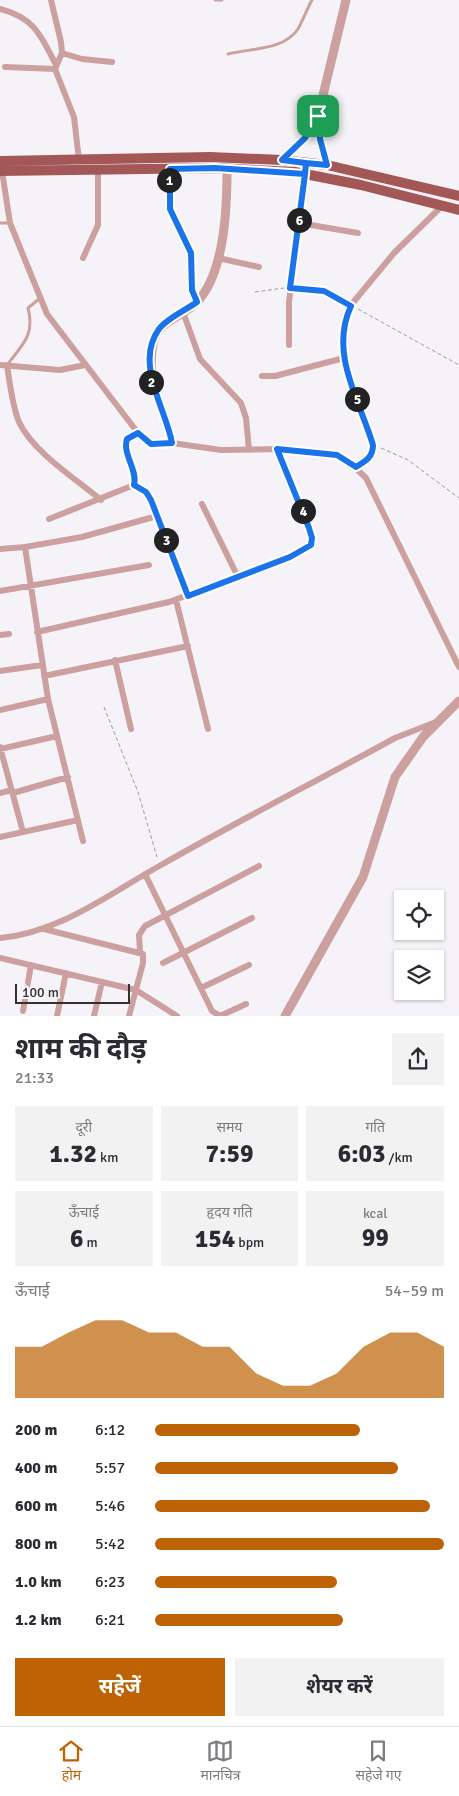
<!DOCTYPE html>
<html lang="hi">
<head>
<meta charset="utf-8">
<style>
	body { margin:0; font-family:Signika,"Noto Sans Devanagari",sans-serif; background:#f2f2f3; color:#2b2b33; height:100vh; display:flex; flex-direction:column; font-size:19px; white-space:nowrap }
	* { box-sizing:border-box; margin:0 }
	p { font-size:16px; color:#7c7c81 }
	.icon { flex:none; width:28px; height:28px; fill:none; stroke:currentColor; stroke-width:2; stroke-linecap:round; stroke-linejoin:round }
	.map { position:relative; height:1016px; overflow:hidden }
	.sheet { display:flex; flex-direction:column; background:#fff; flex:1 }
	.sheet>* { flex:none }
	.buttons { position:absolute; left:394px; top:890px; display:grid; gap:10px }
	.buttons a { display:grid; place-items:center; width:50px; height:50px; border-radius:0px; background:#fff; box-shadow:0 1px 4px #0004; font-size:25px }
	.scale { position:absolute; left:15px; bottom:12px; width:115px; box-sizing:border-box; padding-left:5px; border:2px solid #313033; border-top:0; font-size:14px; line-height:18px; white-space:nowrap; color:#313033; -webkit-text-stroke:4px #f5f3f8; paint-order:stroke }
	.pin { position:absolute; display:grid; place-items:center; width:42px; height:42px; color:#fff; margin:-21px; border-radius:10px; box-shadow:0 2px 8px #0006 }
	.km { position:absolute; width:25px; height:25px; margin:-12px; border-radius:50%; background:#222; color:#fff; font-size:14px; line-height:25px; text-align:center }
	.round { display:grid; place-items:center; flex:none; width:52px; height:52px; border-radius:0px; background:#f2f2f3 }
	.overview { display:flex; align-items:center; justify-content:space-between; height:85px; padding:0 15px }
	h1 { font-size:28px; font-weight:700; line-height:38px }
	.figures { display:grid; grid-template-columns:repeat(3,1fr); gap:8px; height:85px; padding:5px 15px }
	.figures div { display:grid; align-content:center; border-radius:0px; background:#f2f2f3; text-align:center }
	.figures b { font-size:25px; font-weight:700 }
	.figures small { font-size:14px; font-weight:400 }
	.figures p { font-size:14px }
	.chart { height:140px; padding:10px 15px }
	.chart p { display:flex; justify-content:space-between }
	.chart svg { width:100%; height:90px; margin-top:5px; fill:#bd6306; opacity:.7 }
	.action { display:flex; gap:10px; margin-top:auto; padding:10px 15px }
	.action a { flex:1; height:58px; border-radius:0px; background:#bd6306; color:#fff; font-size:20px; font-weight:700; line-height:58px; text-align:center }
	.action a+a { background:#f2f2f3; color:#2b2b33 }
	ul { padding:0 15px; list-style:none; font-size:16px }
	li { display:grid; grid-template-columns:80px 60px 1fr; align-items:center; height:38px }
	li i { height:12px; border-radius:6px; background:#bd6306 }
	.tab-bar { display:flex; justify-content:space-around; align-items:center; height:70px; border-top:1px solid #e1e1e2; background:#fff; font-size:14px; color:#7c7c81 }
	.tab-bar a { display:grid; justify-items:center; gap:2px }
	.tab-bar .current { color:#bd6306 }
	.map>svg:first-child { display:block }
</style>
</head>
<body>
<div class="map">
<svg width="459" height="1016" viewBox="0 0 459 1016">
	<rect width="100%" height="100%" fill="#f5f3f8"/>
	<g fill="none" stroke-linecap="round" stroke-linejoin="round">
		<path stroke="#9f9ea2" stroke-width="1" stroke-dasharray="4 2.5" stroke-linecap="butt" d="M 298,288 L 324,291 L 344,302
			M 255,292 L 284,288
			M 358,309 L 459,365
			M 381,448 L 408,460 L 459,498
			M 104,707 L 138,792 L 157,857"/>
		<path stroke="#cca09e" stroke-width="3" d="M 215,0 L 222,0
			M 228,54 C 250,48 283,51 298,29 C 303,20 307,9 312,0
			M 0,223 L 9,223
			M 7,365 C 23,344 35,335 28,308 L 39,299"/>
		<path stroke="#cca09e" stroke-width="6" d="M 51,0 L 61,42 L 62,53 L 55,69 L 74,117 L 79,160
			M 0,9 C 35,18 41,36 56,65
			M 62,53 L 82,59 L 112,62
			M 5,67 L 55,69
			M 169,169 L 170,209 L 191,253 L 192,290 L 197,302
			M 2,171 L 10,223 L 47,314 L 138,433 L 151,444 L 172,443 L 221,450 L 284,449 L 321,452 L 337,455 L 347,460 L 366,478 L 459,667
			M 299,223 L 358,233
			M 83,258 L 98,225 L 98,170
			M 218,258 L 259,267
			M 183,312 L 200,359 L 241,403 L 246,418 L 249,450
			M 289,345 L 289,302 L 306,163
			M 0,365 L 60,370 L 85,365
			M 7,365 C 10,384 12,405 19,422 C 33,452 76,479 101,500
			M 262,376 L 275,376 L 344,358
			M 356,467 L 371,457 L 373,445 C 359,399 329,353 351,305 L 394,253 L 443,205
			M 134,485 L 146,492 L 151,501 L 188,596
			M 202,504 L 238,577
			M 49,519 L 134,485 L 135,477 L 126,442 L 138,433
			M 25,547 L 82,537 L 157,516
			M 0,549 L 25,547 L 48,699 L 83,841
			M 0,591 L 149,565
			M 176,600 L 208,729
			M 37,632 L 169,602 L 290,557 C 302,552 313,548 311,534 L 277,449
			M 0,635 L 9,634
			M 115,660 L 131,729
			M 0,671 L 42,665
			M 44,676 L 188,646
			M 0,710 L 48,699
			M 0,747 L 23,832
			M 0,749 L 57,736
			M 0,793 L 12,790
			M 13,793 L 68,777
			M 0,837 L 78,820
			M 145,874 L 212,1011 L 220,1016 L 246,1004
			M 44,929 L 143,954 L 143,963 L 129,1016
			M 0,938 C 61,932 109,894 161,865 C 238,821 317,781 395,738 L 436,722
			M 140,952 L 139,935 L 145,926 L 259,866
			M 0,958 L 136,990 L 177,1016
			M 163,963 L 252,918
			M 201,988 L 249,965
			M 23,1011 L 31,965
			M 57,1016 L 66,973
			M 94,1016 L 102,982"/>
		<path stroke="#cca09e" stroke-width="9" d="M 282,160 L 305,138 L 318,116
			M 327,165 L 320,139 L 318,116 L 346,0
			M 172,443 C 165,404 145,388 153,344 C 157,320 184,317 198,301 C 225,271 227,207 227,169
			M 285,1016 L 363,877 L 395,777 L 423,737 L 459,701"/>
		<path stroke="#a35857" stroke-width="10" d="M 0,161 L 210,157 L 282,160 L 327,165 L 459,196
			M 0,171 L 215,168 L 295,172 L 361,185 L 459,210"/>
	</g>
	<g fill="none" stroke-linecap="round" stroke-linejoin="round">
		<defs>
			<path id="route" d="M 318,116 L 320,139 L 327,165 L 306,163 L 305,174 L 215,168 L 170,169 L 170,209 L 191,253 L 192,290 L 197,302 C 186,310 167,318 159,329 C 134,363 166,409 172,443 L 151,444 L 138,433 L 127,439 C 122,454 138,470 134,485 L 146,492 L 151,500 L 188,596 L 290,557 L 311,545 L 312,538 L 309,528 L 277,449 L 337,455 L 356,467 C 366,461 373,457 373,445 C 359,399 329,353 351,306 L 324,291 L 290,288 L 305,174 L 306,163 L 282,160 L 305,138 L 318,116"/>
		</defs>
		<use href="#route" stroke="#fff" stroke-width="10"/>
		<use href="#route" stroke="#1a73e8" stroke-width="6"/>
	</g>
</svg>
<div class="buttons">
<a><svg class="icon" aria-label="locate" viewBox="0 0 24 24"><circle cx="12" cy="12" r="6"/><path d="M12 2v4M12 18v4M2 12h4M18 12h4"/></svg></a>
<a><svg class="icon" aria-label="layers" viewBox="0 0 24 24"><path d="M12 4l9 5-9 5-9-5zM3 14l9 5 9-5"/></svg></a>
</div>
<div class="scale">100 m</div>
<div class="pin" style="left:318px;top:116px;background:#1e9e55"><svg class="icon" aria-label="arrive" viewBox="0 0 24 24"><path d="M6 21V4h12l-3 4 3 4H6"/></svg></div>
<b class="km" style="left:169px;top:180px">1</b>
<b class="km" style="left:151px;top:382px">2</b>
<b class="km" style="left:166px;top:540px">3</b>
<b class="km" style="left:303px;top:511px">4</b>
<b class="km" style="left:357px;top:399px">5</b>
<b class="km" style="left:299px;top:220px">6</b>
</div>
<section class="sheet">
<div class="overview"><div><h1>शाम की दौड़</h1><p>21:33</p></div><a class="round"><svg class="icon" aria-label="share" viewBox="0 0 24 24"><path d="M12 15V3M7 8l5-5 5 5M5 13v7h14v-7"/></svg></a></div>
<div class="figures">
<div><p>दूरी</p><b>1.32<small> km</small></b></div>
<div><p>समय</p><b>7:59</b></div>
<div><p>गति</p><b>6:03<small> /km</small></b></div>
</div>
<div class="figures">
<div><p>ऊँचाई</p><b>6<small> m</small></b></div>
<div><p>हृदय गति</p><b>154<small> bpm</small></b></div>
<div><p>kcal</p><b>99</b></div>
</div>
<div class="chart"><p><span>ऊँचाई</span>54–59 m</p>
<svg viewBox="0 0 160 44" preserveAspectRatio="none"><path d="M0 44V19L10 19L20 12L30 6L40 6L50 12L60 12L70 19L80 19L90 32L100 38L110 38L120 32L130 19L140 12L150 12L160 19V44z"/></svg>
</div>
<ul>
<li><b>200 m</b>6:12<i style="width:71%"></i></li>
<li><b>400 m</b>5:57<i style="width:84%"></i></li>
<li><b>600 m</b>5:46<i style="width:95%"></i></li>
<li><b>800 m</b>5:42<i style="width:100%"></i></li>
<li><b>1.0 km</b>6:23<i style="width:63%"></i></li>
<li><b>1.2 km</b>6:21<i style="width:65%"></i></li>
</ul>
<div class="action"><a>सहेजें</a><a>शेयर करें</a></div>
</section>
<nav class="tab-bar">
<a class="current"><svg class="icon" aria-label="home" viewBox="0 0 24 24"><path d="M3 11l9-7 9 7M6 9v11h12V9"/></svg>होम</a>
<a><svg class="icon" aria-label="map" viewBox="0 0 24 24"><path d="M3 6l6-2 6 2 6-2v14l-6 2-6-2-6 2zM9 4v14M15 6v14"/></svg>मानचित्र</a>
<a><svg class="icon" aria-label="saved" viewBox="0 0 24 24"><path d="M7 4h10v16l-5-4-5 4z"/></svg>सहेजे गए</a>
</nav>
</body>
</html>
